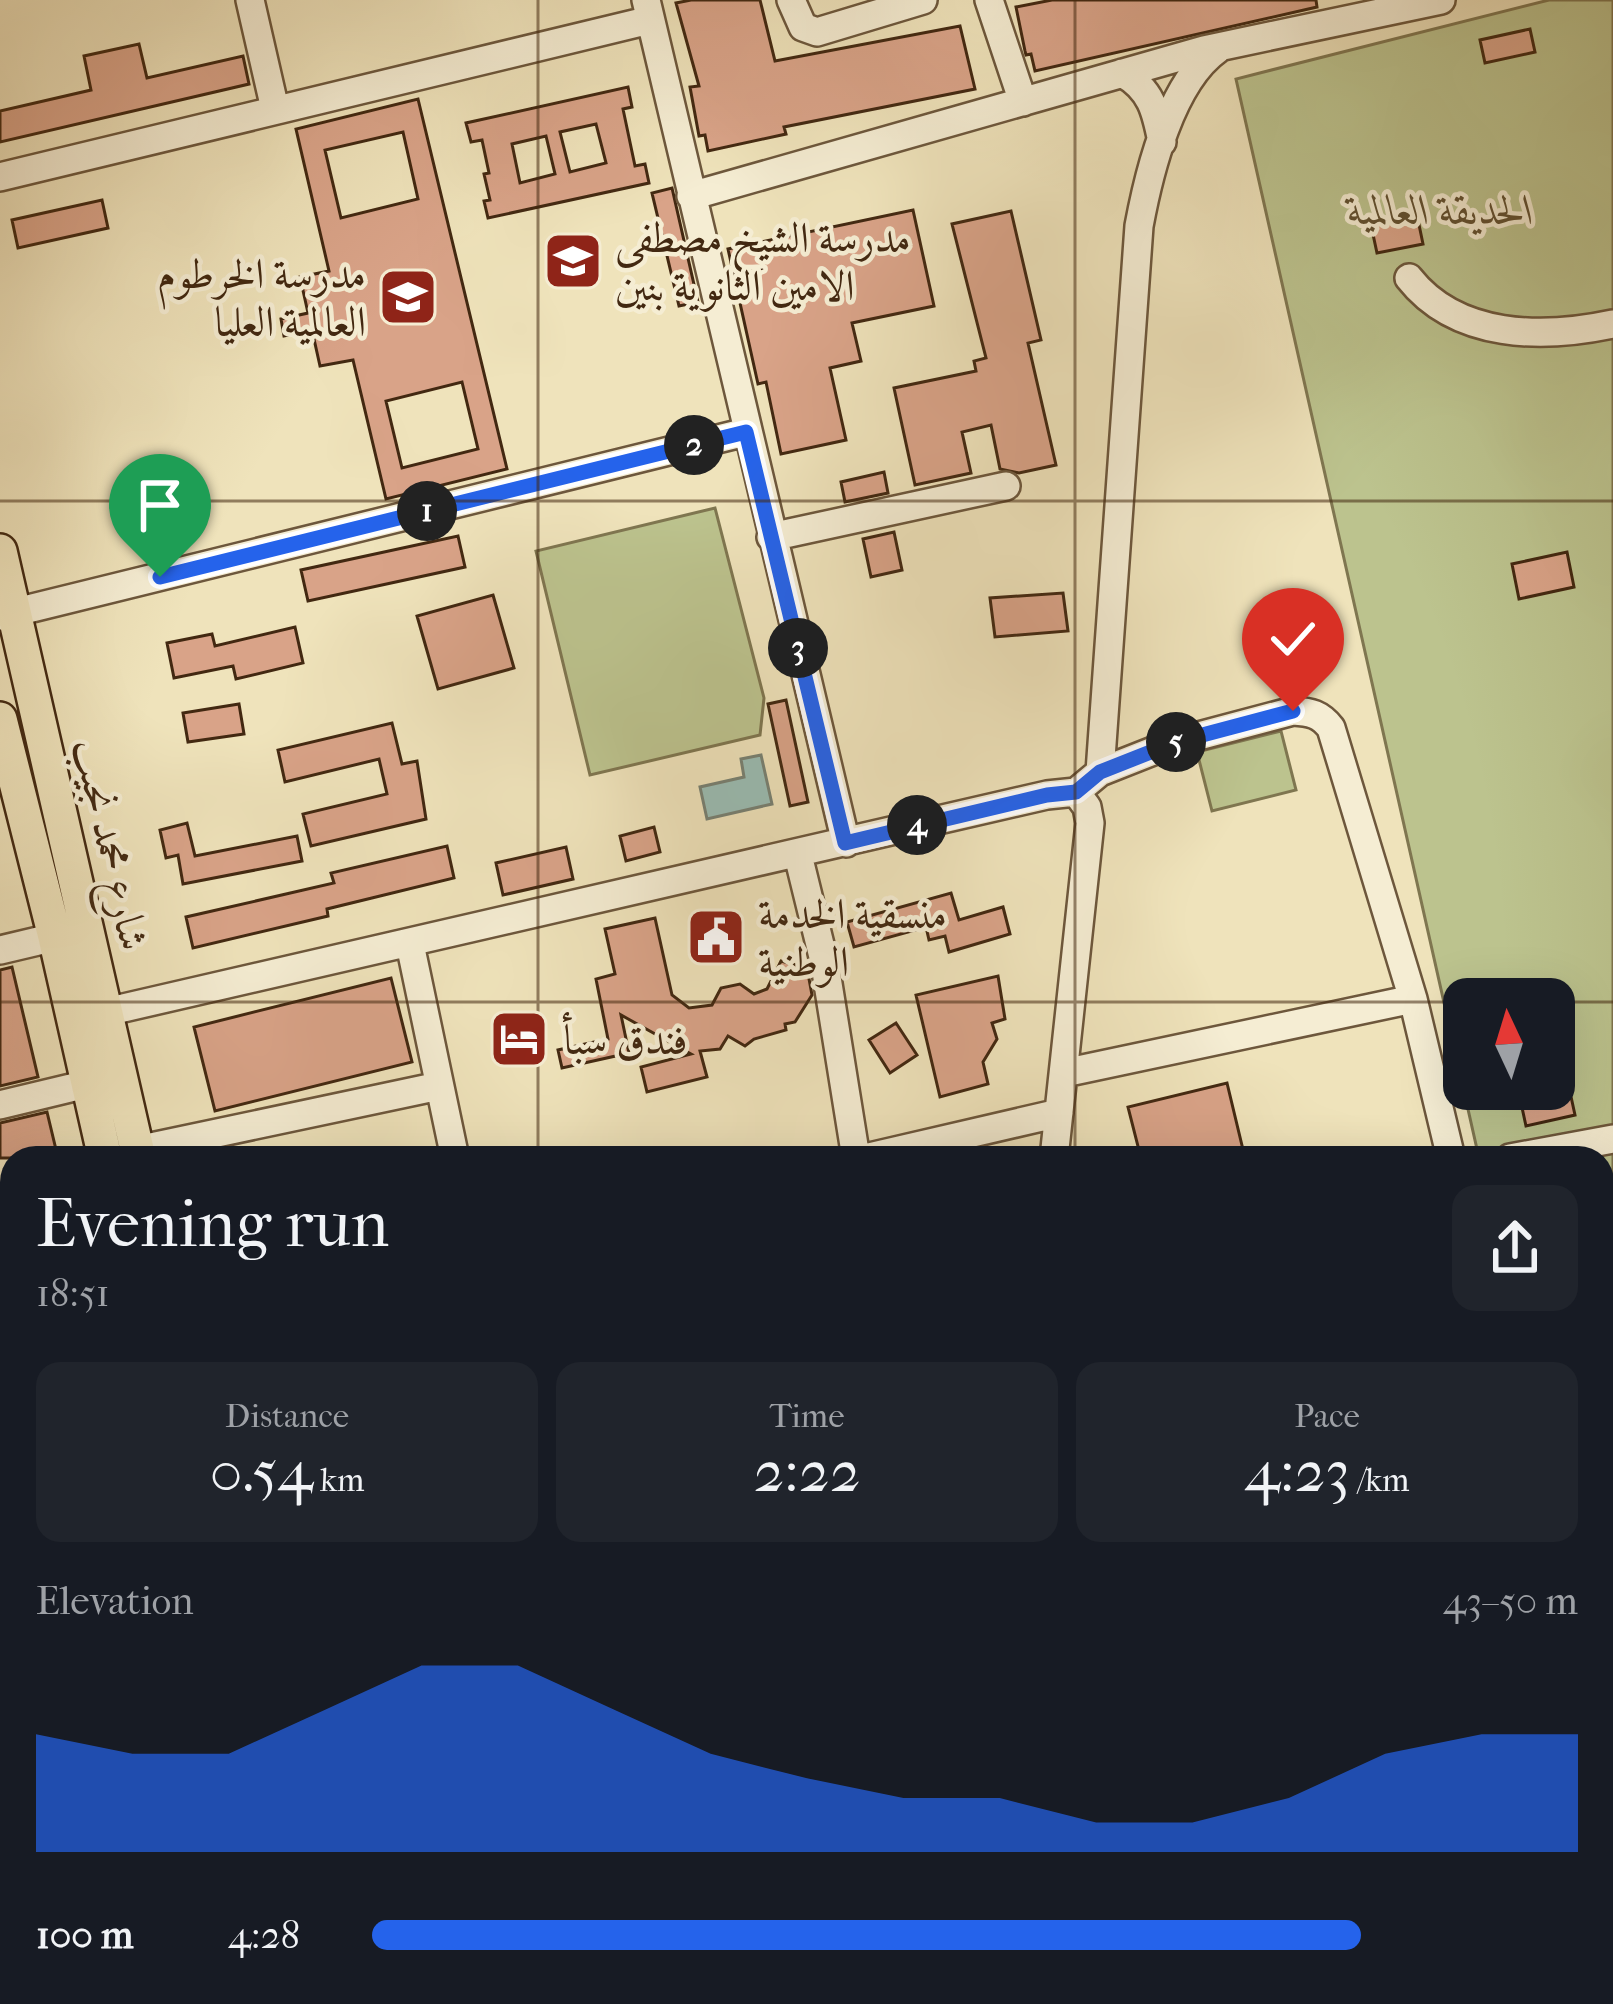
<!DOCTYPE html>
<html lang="en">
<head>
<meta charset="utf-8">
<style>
	body { margin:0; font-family:"IM FELL French Canon",Amiri,serif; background:#20242c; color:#f1f3f6; height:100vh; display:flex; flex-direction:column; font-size:45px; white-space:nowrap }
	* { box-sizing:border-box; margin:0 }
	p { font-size:39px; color:#9ea1a6 }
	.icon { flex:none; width:66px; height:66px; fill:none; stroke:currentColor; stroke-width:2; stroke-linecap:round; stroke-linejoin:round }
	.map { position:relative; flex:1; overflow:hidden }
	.drawer { position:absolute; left:0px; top:1146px; width:1614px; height:858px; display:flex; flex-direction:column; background:#171b24; border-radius:36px 36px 0 0; box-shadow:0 12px 48px #0002 }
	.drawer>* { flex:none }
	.needle { width:78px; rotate:356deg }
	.buttons { position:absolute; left:1443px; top:978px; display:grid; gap:24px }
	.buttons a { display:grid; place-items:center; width:132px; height:132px; border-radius:24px; background:#171b24; box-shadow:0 12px 48px #0002; font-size:60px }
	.pin { position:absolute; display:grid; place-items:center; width:102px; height:102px; color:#fff; margin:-123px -51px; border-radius:50% 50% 50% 0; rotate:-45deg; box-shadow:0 0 12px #0007 }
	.pin .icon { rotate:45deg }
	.km { position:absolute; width:60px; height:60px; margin:-30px; border-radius:50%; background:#222; color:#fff; font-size:33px; line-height:60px; text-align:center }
	.round { display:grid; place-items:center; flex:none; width:126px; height:126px; border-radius:24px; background:#20242c }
	.headline { display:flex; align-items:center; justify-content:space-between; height:204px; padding:0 36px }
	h1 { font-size:66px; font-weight:600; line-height:90px }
	.figures { display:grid; grid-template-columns:repeat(3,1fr); gap:18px; height:204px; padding:12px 36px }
	.figures div { display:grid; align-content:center; border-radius:24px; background:#20242c; text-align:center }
	.figures b { font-size:60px; font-weight:600 }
	.figures small { font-size:33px; font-weight:400 }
	.figures p { font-size:33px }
	.chart { height:336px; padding:24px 36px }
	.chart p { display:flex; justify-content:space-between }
	.chart svg { width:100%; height:216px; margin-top:12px; fill:#2563eb; opacity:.7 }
	ul { padding:0 36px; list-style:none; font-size:39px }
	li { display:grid; grid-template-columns:192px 144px 1fr; align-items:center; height:90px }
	li i { height:30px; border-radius:15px; background:#2563eb }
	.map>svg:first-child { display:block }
</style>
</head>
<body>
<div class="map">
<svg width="1613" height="2004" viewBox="0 0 1613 2004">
	<rect width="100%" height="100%" fill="#efe3bb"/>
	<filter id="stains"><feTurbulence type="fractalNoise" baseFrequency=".00167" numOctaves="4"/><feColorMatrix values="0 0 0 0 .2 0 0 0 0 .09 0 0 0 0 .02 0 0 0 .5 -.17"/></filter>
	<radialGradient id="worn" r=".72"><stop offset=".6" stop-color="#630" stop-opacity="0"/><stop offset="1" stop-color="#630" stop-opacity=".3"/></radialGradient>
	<path fill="#bcc38e" stroke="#7f7650" stroke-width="3" fill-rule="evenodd" d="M 1549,0 L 1613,0 L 1613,1753 L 1602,1704 L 1602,1158 L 1479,1158 L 1236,79 ZM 1464,999 L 1554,999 L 1554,1089 L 1464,1089 Z
		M 715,508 L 764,698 L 760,735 L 590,775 L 536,551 Z
		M 1281,731 L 1296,790 L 1212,811 L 1197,752 Z"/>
	<path fill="#9abdb4" stroke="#778173" stroke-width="3" d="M 761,755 L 772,804 L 707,819 L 700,787 L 744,777 L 741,759 Z"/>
	<path fill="#d9a388" stroke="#422811" stroke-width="3" fill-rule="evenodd" d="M 691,0 L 760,0 L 775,61 L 960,26 L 975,89 L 784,127 L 786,134 L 708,151 L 705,135 L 699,136 L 690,87 L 699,86 L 676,3 Z
		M 1052,0 L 1316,0 L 1317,7 L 1035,71 L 1031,54 L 1026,55 L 1025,51 L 1016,7 Z
		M 1530,29 L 1535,52 L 1485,63 L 1480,40 Z
		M 139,44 L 147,78 L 243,56 L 249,84 L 0,142 L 0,111 L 91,90 L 84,56 Z
		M 628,87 L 632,107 L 623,109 L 635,166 L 645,164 L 649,183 L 488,218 L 484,201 L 490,200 L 484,174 L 489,173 L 482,140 L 471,142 L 466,123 ZM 596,124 L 606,163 L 570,172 L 560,132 ZM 546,136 L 555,174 L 520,183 L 512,144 Z
		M 418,99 L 507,469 L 386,499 L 353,360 L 320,366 L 312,330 L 284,336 L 281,319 L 308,313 L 300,277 L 329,271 L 296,129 ZM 403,132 L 418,199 L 341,218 L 325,150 ZM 462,382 L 478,449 L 402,468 L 386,401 Z
		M 672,188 L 698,302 L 679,306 L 652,193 Z
		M 102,200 L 108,228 L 18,248 L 12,220 Z
		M 913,210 L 934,306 L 852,323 L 861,361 L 830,368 L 846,440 L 781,454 L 766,382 L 758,384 L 728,249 Z
		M 1011,211 L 1041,340 L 1028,343 L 1056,465 L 1019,473 L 1000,469 L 991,425 L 962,432 L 971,473 L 915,485 L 894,388 L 976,371 L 974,361 L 986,358 L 952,224 Z
		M 1417,215 L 1423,244 L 1377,253 L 1371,225 Z
		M 884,472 L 888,493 L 845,502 L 841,482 Z
		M 894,532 L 902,570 L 871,577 L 863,539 Z
		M 458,536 L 465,567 L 308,601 L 301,570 Z
		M 1567,552 L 1574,587 L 1519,599 L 1512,564 Z
		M 1063,593 L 1068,631 L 995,637 L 990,598 Z
		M 493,595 L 514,668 L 438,689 L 417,616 Z
		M 295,627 L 303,663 L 236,679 L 233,666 L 174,678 L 167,643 L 212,634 L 215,646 Z
		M 786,700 L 808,802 L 790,806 L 768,704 Z
		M 239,704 L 244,734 L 188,742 L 183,713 Z
		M 392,723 L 402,764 L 417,761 L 426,819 L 311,846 L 303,814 L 387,794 L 379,759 L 285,782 L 278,750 Z
		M 187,823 L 195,856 L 297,836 L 302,861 L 183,884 L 178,855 L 166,858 L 160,830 Z
		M 654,827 L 660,852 L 626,861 L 620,836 Z
		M 447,846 L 454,878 L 327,909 L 328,916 L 193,948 L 186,917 L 334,883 L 331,873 Z
		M 566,847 L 573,879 L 503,895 L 496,863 Z
		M 951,893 L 959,920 L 1003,907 L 1010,934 L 949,952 L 945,936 L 929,940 L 926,927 L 854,947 L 847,922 Z
		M 655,918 L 672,995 L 689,1008 L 712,1005 L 721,988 L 740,984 L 754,994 L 767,989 L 781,961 L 807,968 L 812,995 L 795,1022 L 785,1024 L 786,1030 L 754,1039 L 745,1046 L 728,1036 L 720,1049 L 700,1051 L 707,1077 L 647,1092 L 641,1067 L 691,1054 L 621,1015 L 629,1053 L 562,1068 L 558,1050 L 608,1039 L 596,979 L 615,974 L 605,929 Z
		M 12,967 L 38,1077 L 0,1086 L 0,970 Z
		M 998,976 L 1005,1019 L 992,1023 L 997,1039 L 983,1062 L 988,1084 L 940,1097 L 916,995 Z
		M 391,978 L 412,1062 L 215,1111 L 194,1027 Z
		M 896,1023 L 917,1055 L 890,1073 L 869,1040 Z
		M 1560,1046 L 1575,1115 L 1526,1126 L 1518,1089 L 1554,1089 L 1554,1047 Z
		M 1227,1083 L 1245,1158 L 1141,1158 L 1128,1107 Z
		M 47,1112 L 58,1158 L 0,1158 L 0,1123 Z"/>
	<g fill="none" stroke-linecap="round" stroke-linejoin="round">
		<defs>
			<path id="minor" d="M 250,0 L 275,109
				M 646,0 L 846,843
				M 791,0 L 803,27 L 817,32 L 923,0
				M 989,0 L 1023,102
				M 1122,73 C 1151,89 1156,111 1162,142
				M 0,177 L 650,20
				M 691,196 L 1204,50 L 1441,0
				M 1409,278 C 1457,339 1543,339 1613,324
				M 771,537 L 1006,486
				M 0,616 L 746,432
				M 1100,772 L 1139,226 C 1149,172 1171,82 1218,49
				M 798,855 L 825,965 L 856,1158
				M 410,944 L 455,1158
				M 0,950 L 55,937
				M 106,1012 L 1047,795 L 1076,792 L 1100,772 L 1176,742 L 1293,711 C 1311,712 1320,714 1331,728 L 1413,999 L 1451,1158
				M 1064,1073 L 1413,999
				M 0,1105 L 87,1084
				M 137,1150 L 439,1086
				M 865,1158 L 1059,1113
				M 1054,1158 L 1090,823 L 1087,807 L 1076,792
				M 1510,1158 L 1613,1139
				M 0,1246 L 12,1244
				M 0,1390 L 12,1387
				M 1602,1492 L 1613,1490
				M 0,1539 L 12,1536
				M 0,1688 L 12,1685
				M 0,1829 L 12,1826
				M 1602,1875 L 1613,1933
				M 0,1971 L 12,1968
				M 392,1992 L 395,2004
				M 961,2004 L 962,1992"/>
			<path id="major" d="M 0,551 L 139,1158
				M 0,719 L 55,937 L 105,1158
				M 304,1992 L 307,2004
				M 334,1992 L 337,2004"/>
		</defs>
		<use href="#minor" stroke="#6d573c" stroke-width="32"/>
		<use href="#major" stroke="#422811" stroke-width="38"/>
		<use href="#minor" stroke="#f5edd3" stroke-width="27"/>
		<use href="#major" stroke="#efe3bb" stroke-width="33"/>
	</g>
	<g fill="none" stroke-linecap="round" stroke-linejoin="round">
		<defs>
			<path id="route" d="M 160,577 L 746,432 L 845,843 L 1047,795 L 1076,792 L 1100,772 L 1176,742 L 1293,711"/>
		</defs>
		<use href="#route" stroke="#fff" stroke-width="24"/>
		<use href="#route" stroke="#2563eb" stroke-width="15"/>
	</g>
	<path fill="none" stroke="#422811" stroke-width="3" stroke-opacity="0.55" d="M 538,0 L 538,1158M 1075,0 L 1075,1158M 0,501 L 1613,501M 0,1002 L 1464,1002M 1554,1002 L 1613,1002M 0,1503 L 12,1503M 1602,1503 L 1613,1503M 538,1992 L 538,2004M 1075,1992 L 1075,2004"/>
	<defs>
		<symbol id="school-square" viewBox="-11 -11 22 22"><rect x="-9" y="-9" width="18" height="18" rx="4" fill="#8f2418" stroke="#f5edd3"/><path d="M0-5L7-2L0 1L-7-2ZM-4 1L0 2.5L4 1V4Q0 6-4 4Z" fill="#fff"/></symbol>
		<symbol id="civic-square" viewBox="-11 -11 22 22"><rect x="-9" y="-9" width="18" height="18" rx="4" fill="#8f2418" stroke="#f5edd3"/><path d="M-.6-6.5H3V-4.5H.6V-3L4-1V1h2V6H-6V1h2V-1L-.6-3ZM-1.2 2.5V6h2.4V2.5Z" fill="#fff"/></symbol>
		<symbol id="hotel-square" viewBox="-11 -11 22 22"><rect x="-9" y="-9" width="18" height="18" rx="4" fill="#8f2418" stroke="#f5edd3"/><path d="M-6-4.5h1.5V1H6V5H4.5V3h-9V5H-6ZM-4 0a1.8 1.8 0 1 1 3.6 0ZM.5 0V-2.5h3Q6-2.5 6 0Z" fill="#fff"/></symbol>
	</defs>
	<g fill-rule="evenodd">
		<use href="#school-square" x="540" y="228" width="66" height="66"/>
		<use href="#school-square" x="375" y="264" width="66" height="66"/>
		<use href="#civic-square" x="683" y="904" width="66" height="66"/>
		<use href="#hotel-square" x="486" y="1006" width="66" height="66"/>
	</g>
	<g text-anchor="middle" stroke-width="9" stroke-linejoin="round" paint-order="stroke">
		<g font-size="42" font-style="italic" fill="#604f30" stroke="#f5edd3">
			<text x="1441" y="224">الحديقة العالمية</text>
		</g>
		<g font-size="42" fill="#422811" stroke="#f5edd3" text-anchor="start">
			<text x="615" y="252">مدرسة الشيخ مصطفى<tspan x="615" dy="48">الامين الثانوية بنين</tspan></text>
			<text x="366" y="288" text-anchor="end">مدرسة الخرطوم<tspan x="366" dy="48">العالمية العليا</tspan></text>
			<text x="758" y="928">منسقية الخدمة<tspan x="758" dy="48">الوطنية</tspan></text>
			<text x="561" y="1054">فندق سبأ</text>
		</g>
		<g font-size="42" fill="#422811" stroke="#f5edd3">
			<text transform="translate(112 844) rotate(77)" y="15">شارع محمد نجيب</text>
		</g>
	</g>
	<rect width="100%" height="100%" filter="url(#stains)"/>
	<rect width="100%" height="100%" fill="url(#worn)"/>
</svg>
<div class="buttons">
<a><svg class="needle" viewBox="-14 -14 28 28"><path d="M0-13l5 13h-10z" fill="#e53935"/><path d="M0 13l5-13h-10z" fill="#9ea1a6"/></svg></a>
</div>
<div class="pin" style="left:160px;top:577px;background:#1e9e55"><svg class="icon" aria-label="arrive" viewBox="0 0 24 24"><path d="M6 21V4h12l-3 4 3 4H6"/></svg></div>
<div class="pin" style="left:1293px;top:711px;background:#d93025"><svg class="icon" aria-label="check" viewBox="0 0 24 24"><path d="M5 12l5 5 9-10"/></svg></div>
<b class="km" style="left:427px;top:511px">1</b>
<b class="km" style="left:694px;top:445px">2</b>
<b class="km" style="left:798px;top:648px">3</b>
<b class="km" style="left:917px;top:825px">4</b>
<b class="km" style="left:1176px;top:742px">5</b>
<section class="drawer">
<div class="headline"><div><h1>Evening run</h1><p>18:51</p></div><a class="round"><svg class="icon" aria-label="share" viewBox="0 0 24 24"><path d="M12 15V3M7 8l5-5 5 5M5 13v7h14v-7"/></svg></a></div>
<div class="figures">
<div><p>Distance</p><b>0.54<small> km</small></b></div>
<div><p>Time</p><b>2:22</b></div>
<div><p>Pace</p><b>4:23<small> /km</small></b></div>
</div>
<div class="chart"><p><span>Elevation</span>43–50 m</p>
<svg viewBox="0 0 160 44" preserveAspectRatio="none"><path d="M0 44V20L10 24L20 24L30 15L40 6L50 6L60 15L70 24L80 29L90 33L100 33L110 38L120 38L130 33L140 24L150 20L160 20V44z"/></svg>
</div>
<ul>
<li><b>100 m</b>4:28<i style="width:82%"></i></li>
</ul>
</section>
</div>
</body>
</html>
